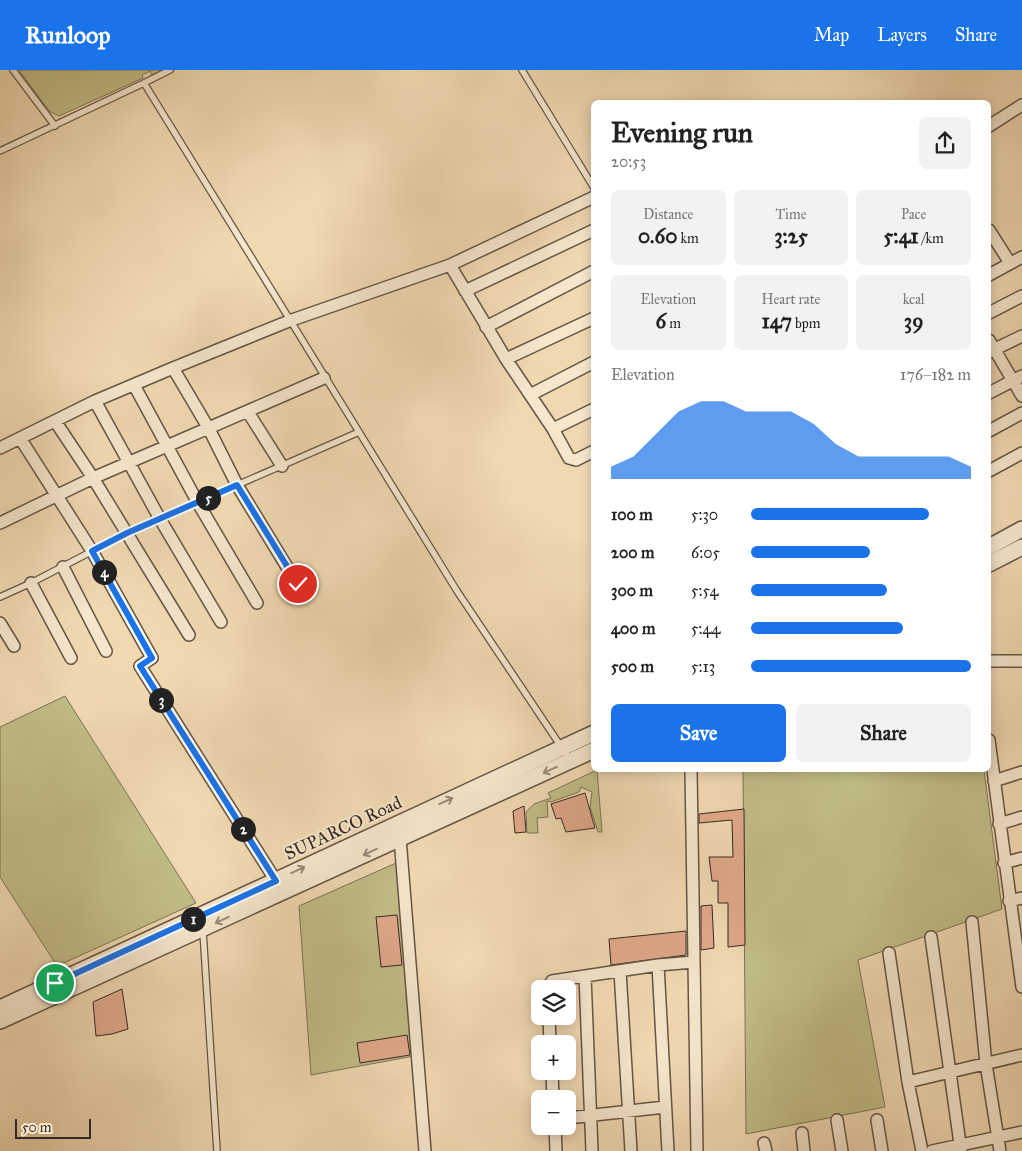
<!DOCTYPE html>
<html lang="en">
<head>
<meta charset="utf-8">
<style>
	body { margin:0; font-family:"IM FELL Great Primer",serif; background:#f2f2f2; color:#222; height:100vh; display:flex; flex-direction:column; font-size:19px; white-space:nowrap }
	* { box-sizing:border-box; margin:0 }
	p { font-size:16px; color:#767676 }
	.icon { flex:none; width:28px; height:28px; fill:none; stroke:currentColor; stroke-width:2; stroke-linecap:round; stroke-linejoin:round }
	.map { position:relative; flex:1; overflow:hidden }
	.details { position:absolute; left:591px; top:30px; width:400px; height:672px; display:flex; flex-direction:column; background:#fff; border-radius:8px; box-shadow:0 2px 12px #0003 }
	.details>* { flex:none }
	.controls { position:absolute; left:531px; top:910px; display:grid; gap:10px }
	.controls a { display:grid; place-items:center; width:45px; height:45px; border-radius:8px; background:#fff; box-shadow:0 2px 12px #0003; font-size:25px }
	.scale { position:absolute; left:15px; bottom:12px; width:76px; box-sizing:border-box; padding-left:5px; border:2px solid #362922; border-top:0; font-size:14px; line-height:18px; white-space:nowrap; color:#362922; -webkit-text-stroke:4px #f5e6cc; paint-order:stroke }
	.pin { position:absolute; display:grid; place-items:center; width:42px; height:42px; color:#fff; margin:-21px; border:2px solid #fff; border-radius:50%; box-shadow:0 1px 5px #0007 }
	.km { position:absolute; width:25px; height:25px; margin:-12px; border-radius:50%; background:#222; color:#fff; font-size:14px; line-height:25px; text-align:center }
	.round { display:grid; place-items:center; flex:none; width:52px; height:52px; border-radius:8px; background:#f2f2f2 }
	.head { display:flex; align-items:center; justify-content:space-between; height:85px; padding:0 20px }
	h1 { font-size:28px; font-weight:700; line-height:38px }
	.stats { display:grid; grid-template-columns:repeat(3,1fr); gap:8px; height:85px; padding:5px 20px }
	.stats div { display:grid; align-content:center; border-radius:8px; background:#f2f2f2; text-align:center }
	.stats b { font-size:21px; font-weight:700 }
	.stats small { font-size:14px; font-weight:400 }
	.stats p { font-size:14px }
	.chart { height:140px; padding:10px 20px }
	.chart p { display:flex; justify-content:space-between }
	.chart svg { width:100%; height:90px; margin-top:5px; fill:#1a73e8; opacity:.7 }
	.action { display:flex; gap:10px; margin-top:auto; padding:10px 20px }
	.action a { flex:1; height:58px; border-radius:8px; background:#1a73e8; color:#fff; font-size:20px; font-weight:700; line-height:58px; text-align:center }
	.action a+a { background:#f2f2f2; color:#222 }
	ul { padding:0 20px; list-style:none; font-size:16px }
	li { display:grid; grid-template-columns:80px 60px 1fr; align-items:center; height:38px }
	li i { height:12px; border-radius:6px; background:#1a73e8 }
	header { display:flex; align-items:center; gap:30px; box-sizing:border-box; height:70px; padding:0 25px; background:#1a73e8; color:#fff }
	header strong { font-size:24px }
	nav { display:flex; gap:28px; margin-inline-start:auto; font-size:18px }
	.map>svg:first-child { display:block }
</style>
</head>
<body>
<header>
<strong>Runloop</strong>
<nav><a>Map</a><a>Layers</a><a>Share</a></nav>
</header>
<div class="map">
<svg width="1022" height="1081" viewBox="0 0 1022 1081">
	<rect width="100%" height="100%" fill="#f0d8b1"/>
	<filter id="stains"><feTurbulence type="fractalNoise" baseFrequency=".004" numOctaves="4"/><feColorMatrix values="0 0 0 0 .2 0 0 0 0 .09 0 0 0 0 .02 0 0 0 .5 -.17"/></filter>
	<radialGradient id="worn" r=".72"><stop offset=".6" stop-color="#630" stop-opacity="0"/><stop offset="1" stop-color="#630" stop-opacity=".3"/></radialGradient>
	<path fill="#c1bc87" stroke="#7c7254" d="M 19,0 L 163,0 L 152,5 L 150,1 L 142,5 L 143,8 L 59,46 L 49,41 Z
		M 65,626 L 196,833 L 57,896 L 0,807 L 0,657 Z
		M 597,700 L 602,762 L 598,762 L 590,737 L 592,722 L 581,717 L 579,722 L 551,732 L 547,731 L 548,747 L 537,748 L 538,763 L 527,763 L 526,742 L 534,734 L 551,728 L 548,723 Z
		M 743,700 L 984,700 L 1002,839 L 858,890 L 885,1037 L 746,1064 Z
		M 396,793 L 414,986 L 311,1005 L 299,836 Z"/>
	<path fill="#e0a98b" stroke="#362922" d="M 585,723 L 595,758 L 566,762 L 561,748 L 556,749 L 551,734 Z
		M 524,736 L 526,762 L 515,763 L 513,741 Z
		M 744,739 L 745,875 L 728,877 L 728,833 L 718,833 L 718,811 L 712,811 L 709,787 L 733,787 L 732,750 L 699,753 L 699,744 Z
		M 712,835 L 714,878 L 701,880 L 701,836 Z
		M 397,845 L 402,895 L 381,897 L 376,847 Z
		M 686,861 L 686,885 L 611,895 L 609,869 Z
		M 122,919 L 128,959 L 112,964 L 96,966 L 93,932 Z
		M 407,965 L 410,985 L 360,993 L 357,973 Z"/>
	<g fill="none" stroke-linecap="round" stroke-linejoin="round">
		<defs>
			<path id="service" d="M 13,0 L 55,56
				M 522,0 L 594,118
				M 144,13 L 170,0
				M 0,81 L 144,13 L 457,521 L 570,690
				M 0,527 L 31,513 L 127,463 L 359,362
				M 203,861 L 217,1081"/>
			<path id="minor" d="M 989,56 L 1022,35
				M 989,160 L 1010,193
				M 450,195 L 506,289 L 553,359 L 569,388 L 576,390 L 594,381
				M 989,205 L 1022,187
				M 465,221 L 594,160
				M 989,243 L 1022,226
				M 486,257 L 594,201
				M 989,270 L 1022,326
				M 989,282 L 1022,266
				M 506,289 L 594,248
				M 173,298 L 209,359 L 237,415 L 298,515
				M 134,315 L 198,433 L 257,533
				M 989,323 L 1022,306
				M 530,325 L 594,292
				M 95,331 L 160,449 L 221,552
				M 248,342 L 282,396
				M 55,351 L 93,408 L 189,565
				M 553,359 L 594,339
				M 989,361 L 1022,343
				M 20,368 L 92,481 L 152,588 L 140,596 L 276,811
				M 0,378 L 95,331 L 173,298 L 289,251 L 450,195 L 594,127
				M 989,401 L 1022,383
				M 0,453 L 93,408 L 324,308
				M 63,497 L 106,581
				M 31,513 L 71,588
				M 0,553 L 14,576
				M 989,591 L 1022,591
				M 989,670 L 1022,917
				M 691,700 L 697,1081
				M 994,711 L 1022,702
				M 999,754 L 1022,747
				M 400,768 L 425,1081
				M 1004,793 L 1022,788
				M 1009,831 L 1022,828
				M 972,852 L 986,994 L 1000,1081
				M 931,867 L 961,1081
				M 889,883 L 908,1012 L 922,1081
				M 658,895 L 668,1081
				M 620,901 L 631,1081
				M 585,906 L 592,1081
				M 547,919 L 552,911 L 658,895 L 694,892
				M 549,946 L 550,974
				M 552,1001 L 553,1029
				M 908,1012 L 1022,985
				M 568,1048 L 665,1037
				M 837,1050 L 842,1081
				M 877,1050 L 882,1081
				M 555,1056 L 556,1081
				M 802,1063 L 804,1081
				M 764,1073 L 766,1081
				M 932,1081 L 1022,1062"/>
			<path id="tertiary" d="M 989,477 L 1022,459
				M 989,494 L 1022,477
				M 0,938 L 594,663
				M 0,951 L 594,680"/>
		</defs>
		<use href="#service" stroke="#645546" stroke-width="8"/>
		<use href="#minor" stroke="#645546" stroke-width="14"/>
		<use href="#tertiary" stroke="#645546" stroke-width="18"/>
		<use href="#service" stroke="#f5e6cc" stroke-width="5.5"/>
		<use href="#minor" stroke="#f5e6cc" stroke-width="11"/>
		<use href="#tertiary" stroke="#f5e6cc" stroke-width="15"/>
	</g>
	<defs><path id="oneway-shaft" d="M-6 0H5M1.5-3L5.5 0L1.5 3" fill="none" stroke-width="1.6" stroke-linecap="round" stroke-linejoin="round" transform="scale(1.25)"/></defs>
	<g stroke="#968877">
		<use href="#oneway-shaft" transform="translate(550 700) rotate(155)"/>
		<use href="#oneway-shaft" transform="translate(446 731) rotate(-25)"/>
		<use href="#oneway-shaft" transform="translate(370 782) rotate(155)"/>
		<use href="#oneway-shaft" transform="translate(298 800) rotate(-25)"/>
		<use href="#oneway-shaft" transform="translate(222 850) rotate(155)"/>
	</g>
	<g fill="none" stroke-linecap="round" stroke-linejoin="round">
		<defs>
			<path id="route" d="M 55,913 L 276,811 L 140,596 L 152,588 L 92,481 L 127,463 L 237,415 L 298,514"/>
		</defs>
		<use href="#route" stroke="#fff" stroke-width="10"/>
		<use href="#route" stroke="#1a73e8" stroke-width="6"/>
	</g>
	<g text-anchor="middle" stroke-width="4" stroke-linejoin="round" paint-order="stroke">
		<g font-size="18" fill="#362922" stroke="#f5e6cc">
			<text transform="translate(343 758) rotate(-25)" y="6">SUPARCO Road</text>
		</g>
	</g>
	<rect width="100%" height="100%" filter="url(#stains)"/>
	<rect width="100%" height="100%" fill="url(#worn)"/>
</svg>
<div class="controls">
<a><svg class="icon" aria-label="layers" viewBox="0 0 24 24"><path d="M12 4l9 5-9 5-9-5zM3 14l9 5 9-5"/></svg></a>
<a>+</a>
<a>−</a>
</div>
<div class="scale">50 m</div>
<div class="pin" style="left:55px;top:913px;background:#1e9e55"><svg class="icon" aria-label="arrive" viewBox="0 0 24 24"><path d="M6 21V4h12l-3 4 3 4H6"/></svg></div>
<div class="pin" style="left:298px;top:514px;background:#d93025"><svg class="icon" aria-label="check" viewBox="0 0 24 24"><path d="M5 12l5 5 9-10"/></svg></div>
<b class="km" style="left:193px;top:849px">1</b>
<b class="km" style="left:243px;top:759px">2</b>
<b class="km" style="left:161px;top:630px">3</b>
<b class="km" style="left:104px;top:502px">4</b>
<b class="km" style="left:208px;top:428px">5</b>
<section class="details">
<div class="head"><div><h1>Evening run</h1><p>20:53</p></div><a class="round"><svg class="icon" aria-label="share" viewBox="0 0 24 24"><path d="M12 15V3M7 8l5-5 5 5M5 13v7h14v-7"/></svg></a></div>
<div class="stats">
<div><p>Distance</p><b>0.60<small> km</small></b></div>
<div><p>Time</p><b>3:25</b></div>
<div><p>Pace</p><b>5:41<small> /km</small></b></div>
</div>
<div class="stats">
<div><p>Elevation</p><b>6<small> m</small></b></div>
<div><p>Heart rate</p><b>147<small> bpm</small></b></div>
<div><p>kcal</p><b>39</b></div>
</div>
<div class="chart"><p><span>Elevation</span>176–182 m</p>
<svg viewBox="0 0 160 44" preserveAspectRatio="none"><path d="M0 44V38L10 33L20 22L30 11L40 6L50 6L60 11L70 11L80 11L90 17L100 27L110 33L120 33L130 33L140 33L150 33L160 38V44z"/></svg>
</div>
<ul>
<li><b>100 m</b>5:30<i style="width:81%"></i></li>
<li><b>200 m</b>6:05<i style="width:54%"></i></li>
<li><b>300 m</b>5:54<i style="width:62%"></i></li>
<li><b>400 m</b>5:44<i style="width:69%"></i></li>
<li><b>500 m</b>5:13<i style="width:100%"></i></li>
</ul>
<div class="action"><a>Save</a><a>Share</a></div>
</section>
</div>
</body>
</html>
